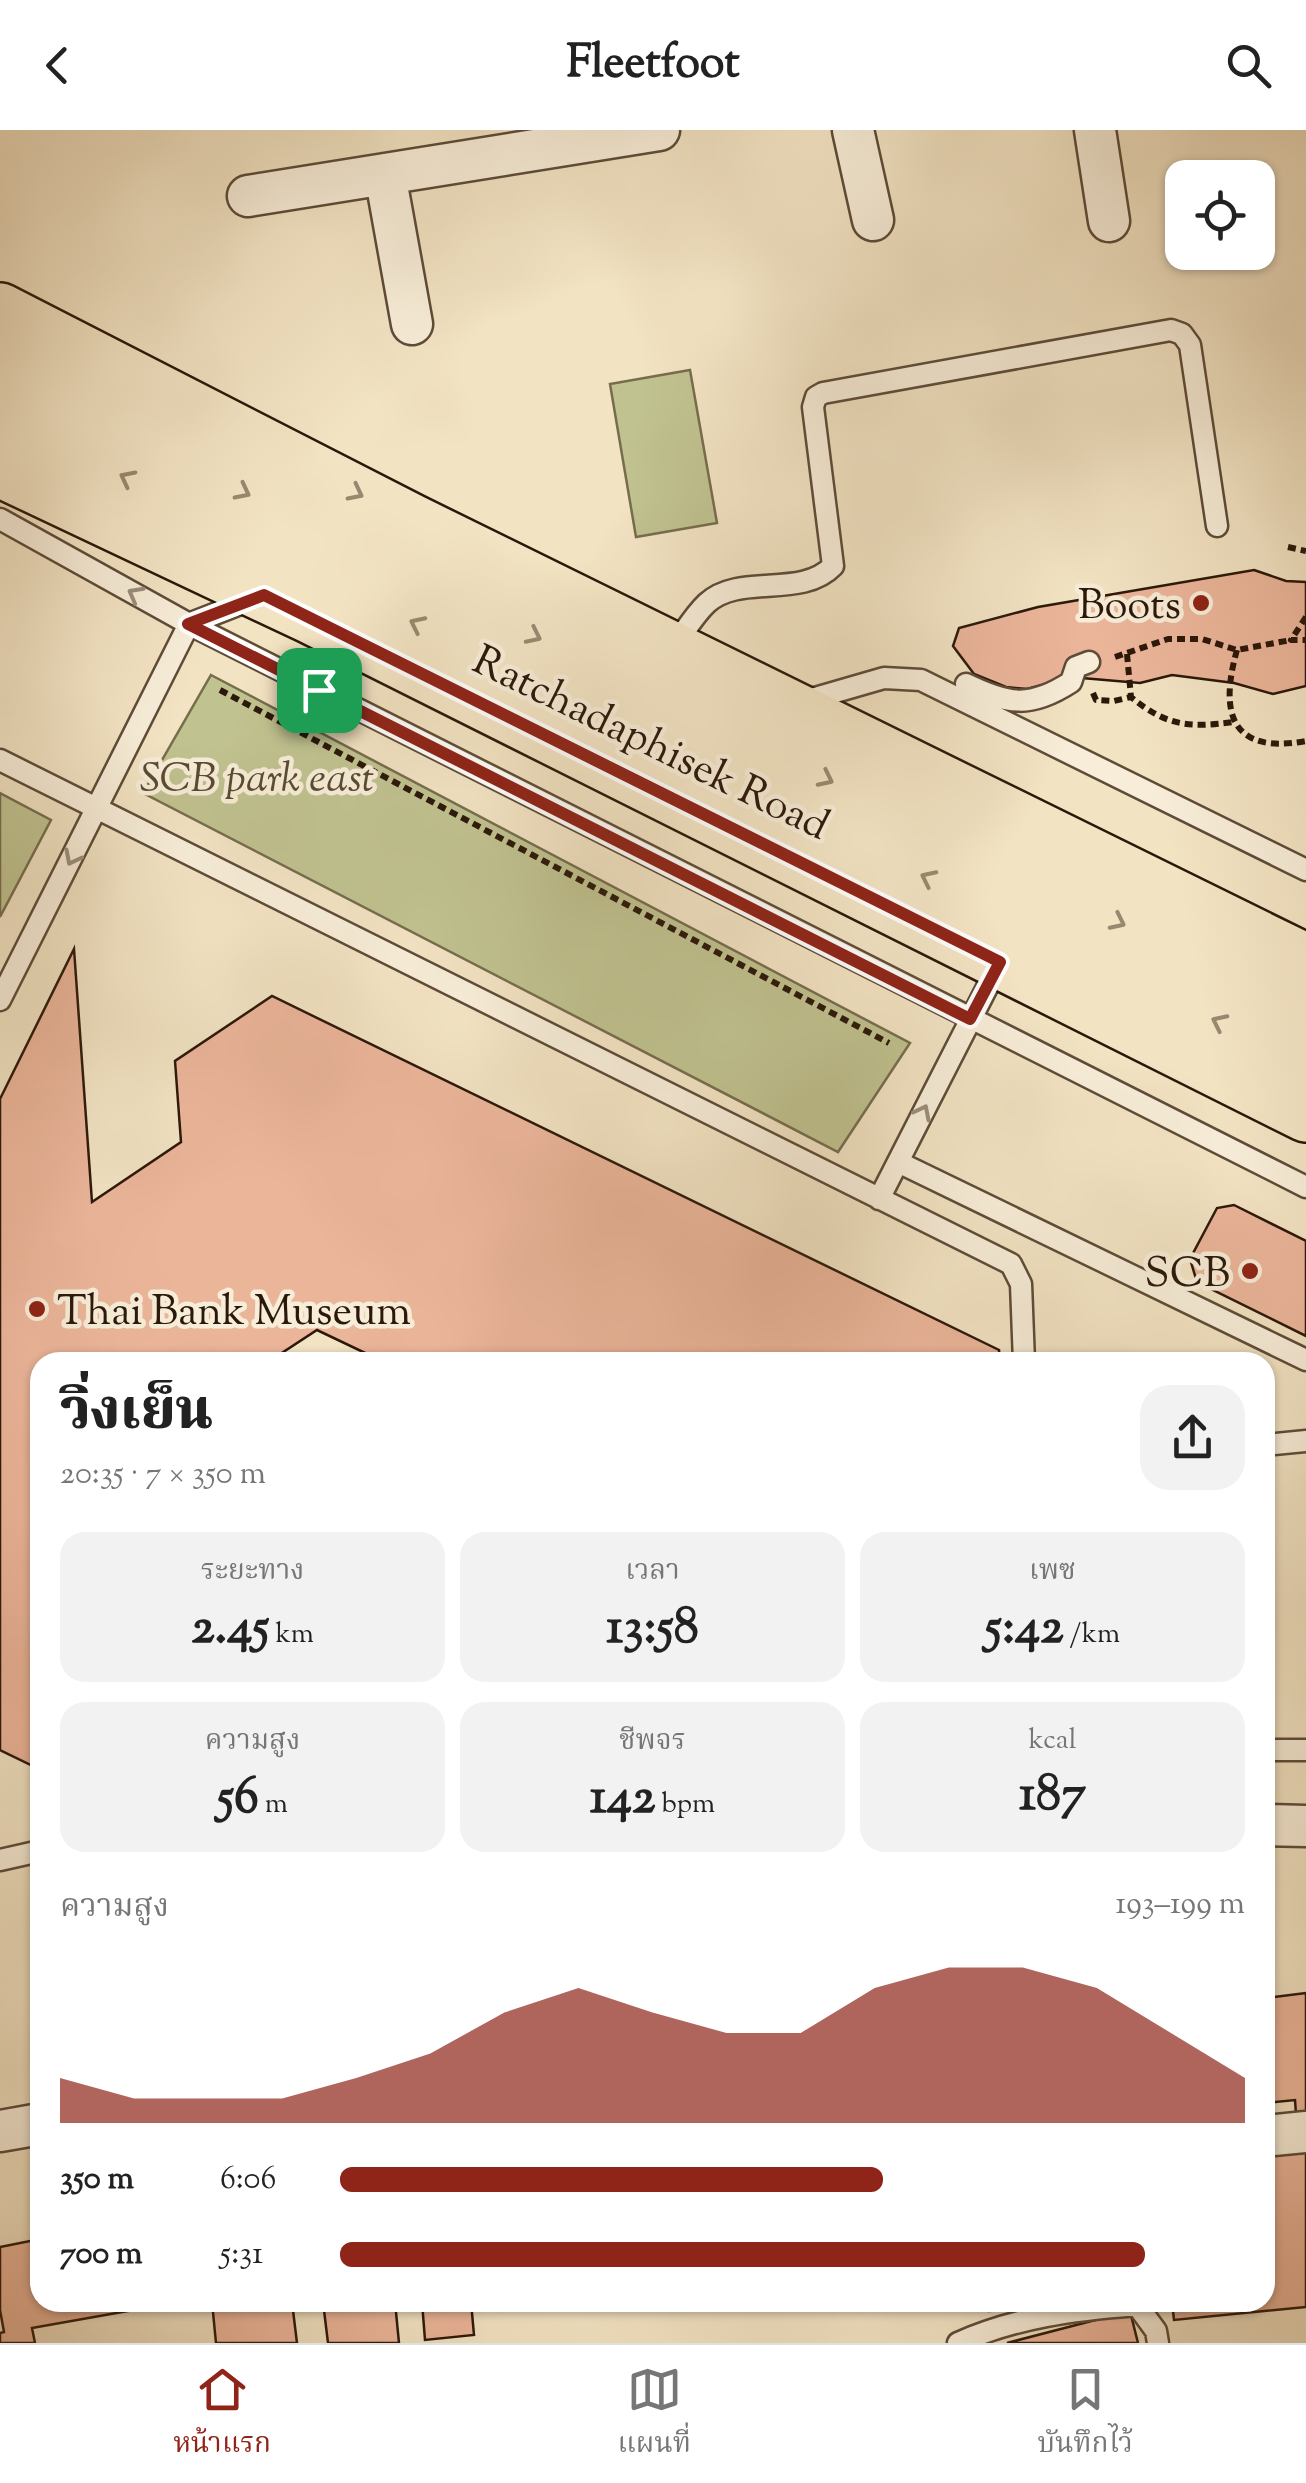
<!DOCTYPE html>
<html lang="th">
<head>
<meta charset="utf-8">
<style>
	body { margin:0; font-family:"Sorts Mill Goudy","Noto Serif Thai",serif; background:#f2f2f2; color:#222; height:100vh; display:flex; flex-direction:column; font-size:38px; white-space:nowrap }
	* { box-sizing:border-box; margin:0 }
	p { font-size:32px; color:#767676 }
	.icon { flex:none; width:55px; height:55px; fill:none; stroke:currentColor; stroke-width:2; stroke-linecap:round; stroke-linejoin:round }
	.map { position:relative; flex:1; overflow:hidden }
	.panel { position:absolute; left:30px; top:1222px; width:1245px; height:960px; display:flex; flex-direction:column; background:#fff; border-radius:30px; box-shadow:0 2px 8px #0004 }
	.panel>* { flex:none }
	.controls { position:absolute; left:1165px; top:30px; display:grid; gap:20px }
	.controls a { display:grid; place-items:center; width:110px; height:110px; border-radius:20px; background:#fff; box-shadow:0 2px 8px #0004; font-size:50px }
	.pin { position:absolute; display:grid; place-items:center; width:85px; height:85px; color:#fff; margin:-42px; border-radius:20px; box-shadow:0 5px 15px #0006 }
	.round { display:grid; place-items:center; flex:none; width:105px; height:105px; border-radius:30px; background:#f2f2f2 }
	.summary { display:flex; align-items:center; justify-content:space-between; height:170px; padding:0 30px }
	h1 { font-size:55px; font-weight:800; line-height:75px }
	.metrics { display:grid; grid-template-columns:repeat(3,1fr); gap:15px; height:170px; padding:10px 30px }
	.metrics div { display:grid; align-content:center; border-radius:25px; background:#f2f2f2; text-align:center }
	.metrics b { font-size:50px; font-weight:800 }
	.metrics small { font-size:28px; font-weight:400 }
	.metrics p { font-size:28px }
	.chart { height:280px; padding:20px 30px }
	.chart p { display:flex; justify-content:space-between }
	.chart svg { width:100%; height:180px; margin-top:10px; fill:#8f2418; opacity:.7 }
	ul { padding:0 30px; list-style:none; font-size:32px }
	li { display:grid; grid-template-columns:160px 120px 1fr; align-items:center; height:75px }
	li i { height:25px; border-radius:12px; background:#8f2418 }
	header { display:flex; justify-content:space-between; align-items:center; height:130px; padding:0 30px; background:#fff; font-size:45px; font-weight:800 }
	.tab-bar { display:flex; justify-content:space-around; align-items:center; height:140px; border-top:2px solid #e0e0e0; background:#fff; font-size:28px; color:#767676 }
	.tab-bar a { display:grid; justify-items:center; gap:5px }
	.tab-bar .selected { color:#8f2418 }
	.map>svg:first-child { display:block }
</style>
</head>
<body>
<header><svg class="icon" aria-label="back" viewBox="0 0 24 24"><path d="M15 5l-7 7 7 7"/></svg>Fleetfoot<svg class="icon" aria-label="search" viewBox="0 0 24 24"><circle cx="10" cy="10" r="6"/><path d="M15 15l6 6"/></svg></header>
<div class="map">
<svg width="1306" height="2213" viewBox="0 0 1306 2213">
	<rect width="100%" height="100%" fill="#f2e3c3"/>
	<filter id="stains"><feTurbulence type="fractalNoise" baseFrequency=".002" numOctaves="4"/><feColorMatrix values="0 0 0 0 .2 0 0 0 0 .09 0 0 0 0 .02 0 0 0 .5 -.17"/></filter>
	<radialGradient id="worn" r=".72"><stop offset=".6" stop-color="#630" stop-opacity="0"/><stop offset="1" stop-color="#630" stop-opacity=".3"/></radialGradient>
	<path fill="#c0c290" stroke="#766d4d" stroke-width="2.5" d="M 690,240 L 717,393 L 636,407 L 610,254 Z
		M 211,545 L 910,913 L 838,1022 L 143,663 Z
		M 0,663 L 51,690 L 0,787 Z"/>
	<path fill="#ebb59a" stroke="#2c180a" stroke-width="2.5" d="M 1254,440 L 1286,451 L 1306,452 L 1306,556 L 1273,564 L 1234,553 L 1172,545 L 1140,553 L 1070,547 L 1027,559 L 1006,557 L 974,544 L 953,516 L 959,498 L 1038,477 Z
		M 74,819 L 92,1072 L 181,1012 L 175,931 L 272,866 L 999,1220 L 1000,1232 L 384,1232 L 317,1200 L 268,1232 L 40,1232 L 40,1632 L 33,1636 L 0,1620 L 0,969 Z
		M 1234,1075 L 1306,1111 L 1306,1206 L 1197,1152 L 1190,1129 L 1217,1078 Z
		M 1306,1863 L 1306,1982 L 1296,1984 L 1295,1970 L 1265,1973 L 1265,1868 Z
		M 1306,2018 L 1306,2177 L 1174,2190 L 1172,2172 L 1265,2172 L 1265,2022 Z
		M 40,2109 L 40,2172 L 137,2172 L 139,2179 L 32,2198 L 35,2213 L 0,2213 L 0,2203 L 4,2202 L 0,2180 L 0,2117 Z
		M 212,2172 L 292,2172 L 297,2213 L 216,2213 Z
		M 323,2172 L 395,2172 L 399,2213 L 328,2213 Z
		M 422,2172 L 471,2172 L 474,2205 L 425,2210 Z
		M 989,2172 L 1065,2172 L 1065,2177 L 989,2181 Z
		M 1130,2181 L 1138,2213 L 1007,2213 Z"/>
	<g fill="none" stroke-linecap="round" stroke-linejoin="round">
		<defs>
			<path id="service" d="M 0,389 L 189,494 L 1306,1057
				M 673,517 C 684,503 694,485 707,473 C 740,443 801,469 833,436 L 813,277 L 816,267 L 823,263 L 1171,200 L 1182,204 L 1190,215 L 1217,396
				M 966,554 C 1009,575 1031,578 1071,552 L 1076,537 L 1089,532
				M 801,572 L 884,548 L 921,550 L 1306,740
				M 0,630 L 1011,1134 L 1021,1154 L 1024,1232
				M 0,870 L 189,494 L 253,469
				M 898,1032 L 1306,1230
				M 879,1069 L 999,834
				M 1265,1315 L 1306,1311
				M 1265,1620 L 1306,1620
				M 0,1730 L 40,1721
				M 958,2213 C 1016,2187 1074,2180 1137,2175 L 1156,2201 L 1158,2213"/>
			<path id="minor" d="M 853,0 L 873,90
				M 1095,0 L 1109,91
				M 385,44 L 412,194
				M 248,66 L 659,0
				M 1265,1695 L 1306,1696
				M 0,2001 L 40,1994
				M 1265,2006 L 1306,2002"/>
			<path id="primary" d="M 0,181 L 412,392 L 1306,832
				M 0,238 L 348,415 L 1306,885
				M 0,283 L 315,444 L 1306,936
				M 0,339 L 311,486 L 1306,984"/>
		</defs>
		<use href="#service" stroke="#5e4b38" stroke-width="25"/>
		<use href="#minor" stroke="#5e4b38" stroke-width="45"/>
		<use href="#primary" stroke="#2c180a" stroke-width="60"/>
		<path stroke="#2c180a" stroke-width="6" stroke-dasharray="8 5" stroke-linecap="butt" d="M 1288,417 L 1306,421
			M 1306,487 L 1291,510 L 1306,510
			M 1237,520 C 1219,583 1231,625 1306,611
			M 1127,524 L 1131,567 C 1166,596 1189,598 1233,592
			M 1115,527 L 1168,509 L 1202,509 L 1237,520 L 1291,510
			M 220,560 L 889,913
			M 1093,563 L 1096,570 L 1114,571 L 1131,567"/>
		<use href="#service" stroke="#f7edd8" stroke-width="20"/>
		<use href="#minor" stroke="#f7edd8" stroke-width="40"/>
		<use href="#primary" stroke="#f2e3c3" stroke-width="55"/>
	</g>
	<defs><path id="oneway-chevron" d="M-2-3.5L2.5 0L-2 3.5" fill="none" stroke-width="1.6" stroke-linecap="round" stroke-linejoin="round" transform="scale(2.5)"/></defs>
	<g stroke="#998870">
		<use href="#oneway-chevron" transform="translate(127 348) rotate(-153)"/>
		<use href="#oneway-chevron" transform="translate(243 362) rotate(27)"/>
		<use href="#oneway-chevron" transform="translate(356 363) rotate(27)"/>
		<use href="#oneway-chevron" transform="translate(417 494) rotate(-154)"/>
		<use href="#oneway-chevron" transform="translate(534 506) rotate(26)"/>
		<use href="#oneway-chevron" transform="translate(826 649) rotate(26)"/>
		<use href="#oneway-chevron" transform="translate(928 748) rotate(-154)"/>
		<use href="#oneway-chevron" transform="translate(1118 792) rotate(26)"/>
		<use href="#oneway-chevron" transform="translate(1219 892) rotate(-154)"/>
	</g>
	<g stroke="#9c8d7b">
		<use href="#oneway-chevron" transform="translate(135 464) rotate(-151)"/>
		<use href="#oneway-chevron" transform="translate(72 728) rotate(117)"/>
		<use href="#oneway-chevron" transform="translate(923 982) rotate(-63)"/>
	</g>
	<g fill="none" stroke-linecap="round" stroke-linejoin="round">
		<defs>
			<path id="route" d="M 264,465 L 1000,832 L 970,889 L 188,494 Z"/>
		</defs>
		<use href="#route" stroke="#fff" stroke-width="20"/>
		<use href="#route" stroke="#8f2418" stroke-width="12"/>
	</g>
	<g fill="#8f2418" stroke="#f7edd8" stroke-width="4">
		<circle cx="1201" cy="473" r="10"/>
		<circle cx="1250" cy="1141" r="10"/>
		<circle cx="37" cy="1179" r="10"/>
	</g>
	<g text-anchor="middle" stroke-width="9" stroke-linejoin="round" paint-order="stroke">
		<g font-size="42" fill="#2c180a" stroke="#f7edd8" text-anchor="end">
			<text x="1181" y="488">Boots</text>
			<text x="1230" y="1156">SCB</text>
			<text x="57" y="1194" text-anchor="start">Thai Bank Museum</text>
		</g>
		<g font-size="42" fill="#2c180a" stroke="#f7edd8">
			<text transform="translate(652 611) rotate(26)" y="15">Ratchadaphisek Road</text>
		</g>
		<g font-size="42" font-style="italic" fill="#584b32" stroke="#f7edd8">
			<text x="257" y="661">SCB park east</text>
		</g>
	</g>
	<rect width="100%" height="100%" filter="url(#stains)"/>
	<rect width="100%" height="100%" fill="url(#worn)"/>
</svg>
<div class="controls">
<a><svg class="icon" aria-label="locate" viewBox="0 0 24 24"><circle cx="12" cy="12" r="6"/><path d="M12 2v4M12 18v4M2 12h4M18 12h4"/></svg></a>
</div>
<div class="pin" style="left:319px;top:560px;background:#1e9e55"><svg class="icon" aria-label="arrive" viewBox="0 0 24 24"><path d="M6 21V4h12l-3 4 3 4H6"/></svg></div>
<section class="panel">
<div class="summary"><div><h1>วิ่งเย็น</h1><p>20:35 · 7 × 350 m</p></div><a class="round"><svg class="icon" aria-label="share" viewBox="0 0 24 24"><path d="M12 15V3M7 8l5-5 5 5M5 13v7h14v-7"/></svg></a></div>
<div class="metrics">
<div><p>ระยะทาง</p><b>2.45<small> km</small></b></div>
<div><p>เวลา</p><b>13:58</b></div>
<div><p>เพซ</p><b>5:42<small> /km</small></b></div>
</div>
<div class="metrics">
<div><p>ความสูง</p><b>56<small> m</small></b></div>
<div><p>ชีพจร</p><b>142<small> bpm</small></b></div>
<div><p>kcal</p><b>187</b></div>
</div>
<div class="chart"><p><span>ความสูง</span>193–199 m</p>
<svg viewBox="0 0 160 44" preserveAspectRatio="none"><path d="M0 44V33L10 38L20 38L30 38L40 33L50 27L60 17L70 11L80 17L90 22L100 22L110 11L120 6L130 6L140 11L150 22L160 33V44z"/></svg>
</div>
<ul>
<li><b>350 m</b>6:06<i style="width:60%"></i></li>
<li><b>700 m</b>5:31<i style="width:89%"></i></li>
</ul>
</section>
</div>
<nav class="tab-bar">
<a class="selected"><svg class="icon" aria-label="home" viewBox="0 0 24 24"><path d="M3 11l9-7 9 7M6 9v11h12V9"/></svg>หน้าแรก</a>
<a><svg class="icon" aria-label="map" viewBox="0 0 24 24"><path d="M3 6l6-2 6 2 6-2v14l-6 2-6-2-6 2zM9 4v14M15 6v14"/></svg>แผนที่</a>
<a><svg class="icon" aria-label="saved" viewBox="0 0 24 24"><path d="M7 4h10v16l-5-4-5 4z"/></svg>บันทึกไว้</a>
</nav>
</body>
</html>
